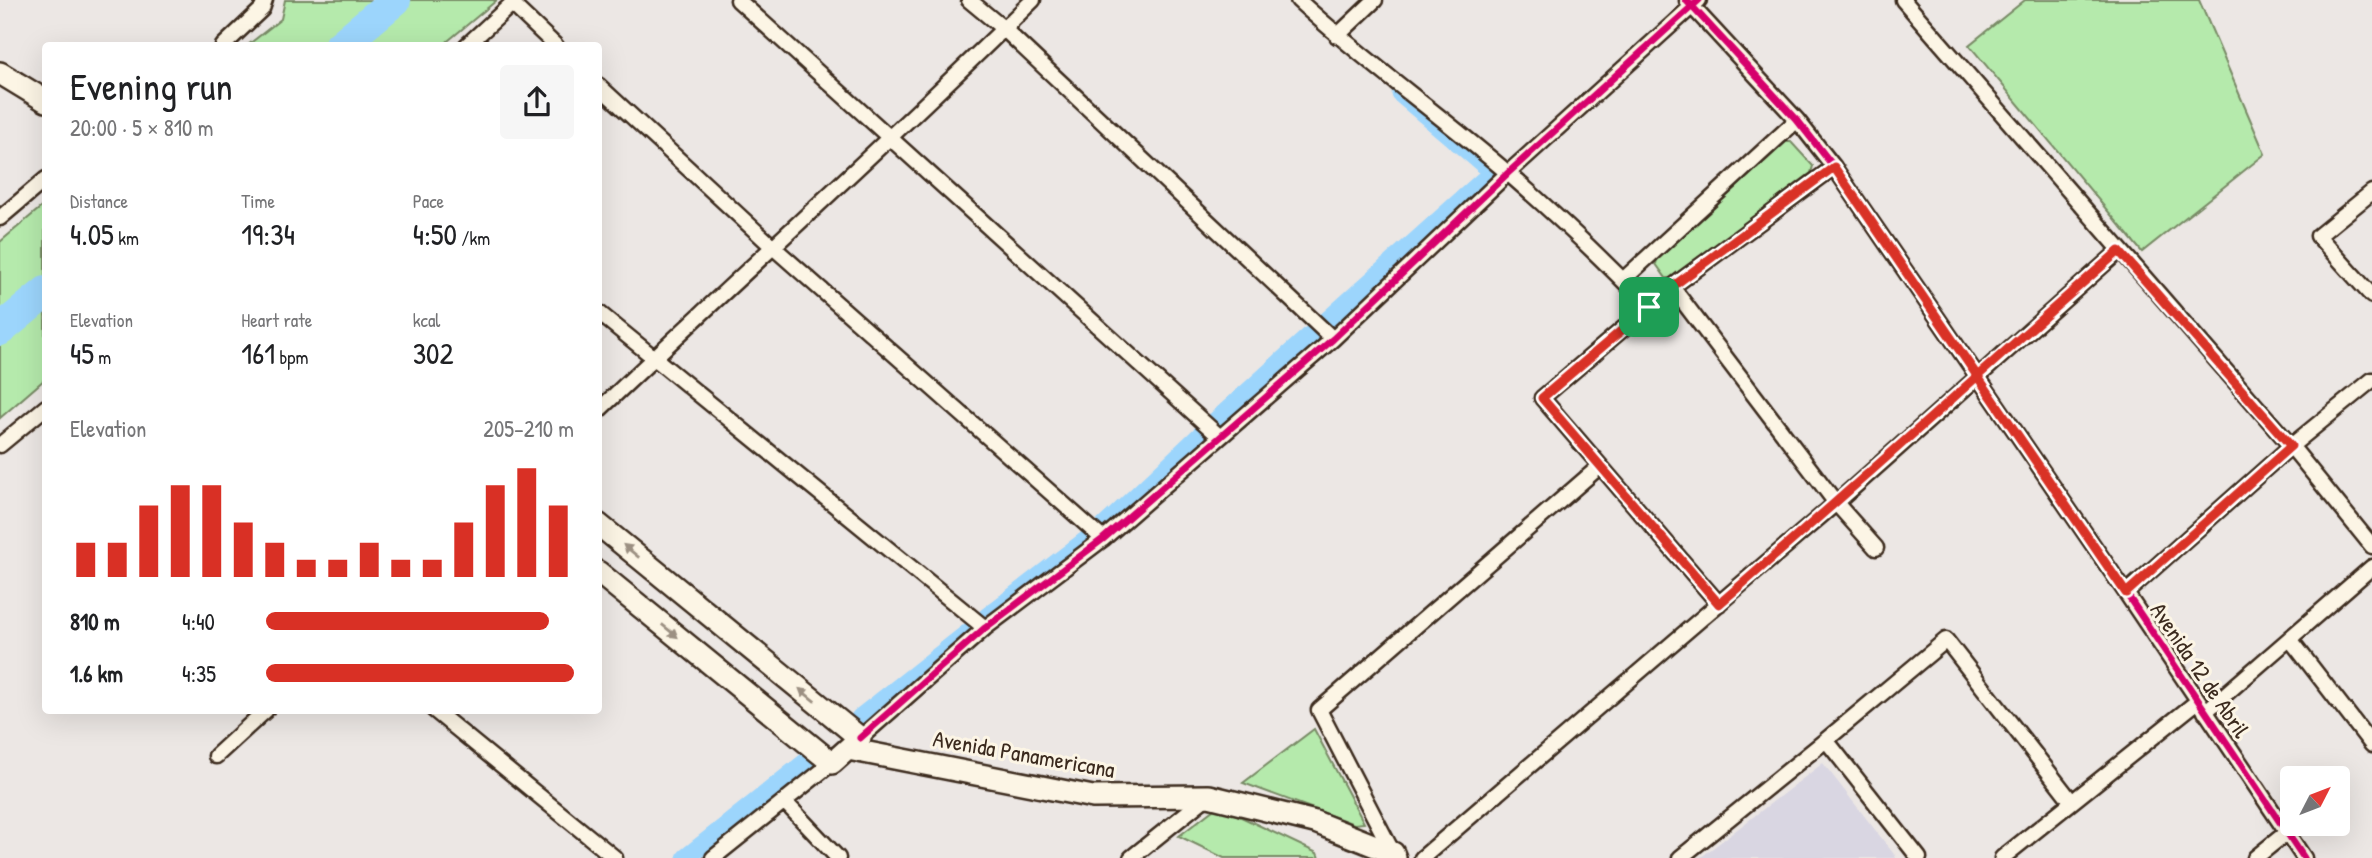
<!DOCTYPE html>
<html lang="en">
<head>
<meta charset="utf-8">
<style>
	body { margin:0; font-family:"Patrick Hand",sans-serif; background:#f6f6f6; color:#202124; height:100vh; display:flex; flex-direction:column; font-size:26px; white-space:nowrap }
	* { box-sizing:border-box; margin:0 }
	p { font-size:23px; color:#757577 }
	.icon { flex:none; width:38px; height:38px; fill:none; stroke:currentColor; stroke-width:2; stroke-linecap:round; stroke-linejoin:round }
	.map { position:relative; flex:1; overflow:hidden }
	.panel { position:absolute; left:42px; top:42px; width:560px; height:672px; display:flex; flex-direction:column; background:#fff; border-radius:7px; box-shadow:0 7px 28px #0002 }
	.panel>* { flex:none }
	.needle { width:46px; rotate:48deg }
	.tools { position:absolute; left:2280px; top:766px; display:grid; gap:14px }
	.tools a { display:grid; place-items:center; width:70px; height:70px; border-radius:7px; background:#fff; box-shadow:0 7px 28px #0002; font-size:35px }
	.pin { position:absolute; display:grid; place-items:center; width:60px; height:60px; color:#fff; margin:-30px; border-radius:14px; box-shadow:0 4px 10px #0006 }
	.round { display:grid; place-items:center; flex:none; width:74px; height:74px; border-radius:7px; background:#f6f6f6 }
	.overview { display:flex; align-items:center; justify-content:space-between; height:119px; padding:0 28px }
	h1 { font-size:38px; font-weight:600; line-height:52px }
	.figures { display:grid; grid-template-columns:repeat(3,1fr); gap:10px; height:119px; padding:7px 28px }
	.figures div { display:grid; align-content:center }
	.figures b { font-size:30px; font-weight:600 }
	.figures small { font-size:19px; font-weight:400 }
	.figures p { font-size:19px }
	.chart { height:196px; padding:14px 28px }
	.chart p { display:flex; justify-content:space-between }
	.chart svg { width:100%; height:126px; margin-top:7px; stroke:#d93025; stroke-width:6 }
	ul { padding:0 28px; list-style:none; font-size:23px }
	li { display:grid; grid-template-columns:112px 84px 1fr; align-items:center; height:52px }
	li i { height:18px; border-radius:9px; background:#d93025 }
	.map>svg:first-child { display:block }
</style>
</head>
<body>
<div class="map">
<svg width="2372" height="858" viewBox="0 0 2372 858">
	<rect width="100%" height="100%" fill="#ece7e4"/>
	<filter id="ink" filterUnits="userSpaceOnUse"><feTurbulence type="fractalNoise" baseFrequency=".0143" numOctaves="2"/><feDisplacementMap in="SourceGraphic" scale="14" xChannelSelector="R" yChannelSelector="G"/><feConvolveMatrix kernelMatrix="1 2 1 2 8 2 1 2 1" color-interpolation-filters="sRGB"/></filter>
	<g filter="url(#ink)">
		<path fill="#d9d6e2" d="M 1823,763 L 1897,858 L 1700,858 Z"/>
		<path fill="#b5eaac" stroke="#788a65" stroke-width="2" d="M 285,0 L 497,0 L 443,45 L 248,45 L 281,19 Z
			M 2025,0 L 2199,0 L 2265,154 L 2142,252 L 1969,45 Z
			M 1786,142 L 1791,142 L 1813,166 L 1811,173 L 1671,279 L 1666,278 L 1656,264 L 1657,259 Z
			M 45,204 L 45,379 L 0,418 L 0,242 Z
			M 1314,729 L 1364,823 L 1354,824 L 1243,783 Z
			M 1218,806 L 1317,853 L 1319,858 L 1224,858 L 1179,836 Z"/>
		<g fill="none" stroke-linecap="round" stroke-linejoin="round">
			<path stroke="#9cd5fc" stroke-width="19" d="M 1327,321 L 1493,172 L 1401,94
				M 1216,421 L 1312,334
				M 1104,527 L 1202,434
				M 987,617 L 1088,539
				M 860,718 L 972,630
				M 686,858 L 805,763"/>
			<path stroke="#9cd5fc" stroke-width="32" d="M 340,46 L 395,0
				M 0,330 L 46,292"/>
			<defs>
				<path id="minor" d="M 738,0 L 1220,437
					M 969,0 L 1004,29 L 1333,339
					M 1298,0 C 1365,62 1440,114 1509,174 C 1557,216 1605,261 1649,307
					M 1903,0 L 2291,446 L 2372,546
					M 1687,1 L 1797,120 L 1834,167 L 2126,593 L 2304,858
					M 512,4 L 556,46
					M 1337,36 L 1375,0
					M 223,46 L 262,9 L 265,0
					M 466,46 L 516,0
					M 598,85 L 773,247 L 1103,539
					M 2372,192 L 2318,236 L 2372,296
					M 0,218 L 46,179
					M 1623,280 L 1797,120
					M 1672,287 L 1836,503 L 1876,548
					M 598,312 L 985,628
					M 598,411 C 743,273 891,140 1033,0
					M 0,445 L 46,407
					M 2126,593 L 2291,446 L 2372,380
					M 1719,604 L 1542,398 L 1672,287 L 1834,167
					M 2290,639 L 2372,745
					M 434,710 L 615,858
					M 2205,712 L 2372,567
					M 860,738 L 985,628 L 1103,539 L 1333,339 L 1508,173 L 1699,0
					M 1826,740 L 1919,858
					M 216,756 L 266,710
					M 784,801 L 838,858
					M 1393,853 L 1319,710 L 1599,467
					M 713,858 L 832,763
					M 1131,858 L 1208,796
					M 1422,858 L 1836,503 L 2119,251
					M 1680,858 L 1826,740 L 1946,640 L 2072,802
					M 2002,858 L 2198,701
					M 2255,858 L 2286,833"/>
				<path id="secondary" d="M 0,73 L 46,101
					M 598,524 L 860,738 L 832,763 L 598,572
					M 848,749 L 1093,797 L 1209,796 L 1315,822 L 1393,853 L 1395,858"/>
			</defs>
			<use href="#minor" stroke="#3b2a1e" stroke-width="19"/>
			<use href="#secondary" stroke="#3b2a1e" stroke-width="26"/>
			<use href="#minor" stroke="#fcf5e5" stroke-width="14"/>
			<use href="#secondary" stroke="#fcf5e5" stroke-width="21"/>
			<defs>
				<path id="cycleway" d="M 1686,0 L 1797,120 L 1834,167 L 2126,593 L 2304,858
					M 860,738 L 985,628 L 1103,539 L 1333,339 L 1508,173 L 1699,0"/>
			</defs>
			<use href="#cycleway" stroke="#fcf5e5" stroke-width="11"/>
			<use href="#cycleway" stroke="#d6006c" stroke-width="7"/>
		</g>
		<defs><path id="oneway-solid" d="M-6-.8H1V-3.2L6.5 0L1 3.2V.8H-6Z" transform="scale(1.75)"/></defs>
		<g fill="#9c9082">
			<use href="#oneway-solid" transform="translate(631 551) rotate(-141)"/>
			<use href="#oneway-solid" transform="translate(670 631) rotate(39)"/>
			<use href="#oneway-solid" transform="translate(807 695) rotate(-141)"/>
		</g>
	</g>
	<g fill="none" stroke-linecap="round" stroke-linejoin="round" filter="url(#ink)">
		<defs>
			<path id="route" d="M 1649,307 L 1672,287 L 1834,167 L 2126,593 L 2291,446 L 2119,251 C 1985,368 1854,488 1719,604 L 1542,398 L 1649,307"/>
		</defs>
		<use href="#route" stroke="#fff" stroke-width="14"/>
		<use href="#route" stroke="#d93025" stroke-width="9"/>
	</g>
	<g text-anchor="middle" stroke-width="6" stroke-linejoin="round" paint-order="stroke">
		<g font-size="23" fill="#3b2a1e" stroke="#fcf5e5">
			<text transform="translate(2200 670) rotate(56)" y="8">Avenida 12 de Abril</text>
			<text transform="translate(1024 754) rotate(10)" y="8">Avenida Panamericana</text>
		</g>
	</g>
</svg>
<div class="tools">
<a><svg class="needle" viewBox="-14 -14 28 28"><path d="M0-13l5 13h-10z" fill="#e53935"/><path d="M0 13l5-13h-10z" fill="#757577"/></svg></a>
</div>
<div class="pin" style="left:1649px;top:307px;background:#1e9e55"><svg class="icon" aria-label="arrive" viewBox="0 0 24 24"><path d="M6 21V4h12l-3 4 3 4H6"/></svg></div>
<section class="panel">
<div class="overview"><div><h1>Evening run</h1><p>20:00 · 5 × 810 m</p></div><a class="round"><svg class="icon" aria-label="share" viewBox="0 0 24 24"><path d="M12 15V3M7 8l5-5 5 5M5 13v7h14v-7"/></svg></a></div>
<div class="figures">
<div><p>Distance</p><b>4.05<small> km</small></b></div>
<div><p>Time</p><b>19:34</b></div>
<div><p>Pace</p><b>4:50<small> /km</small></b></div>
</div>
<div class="figures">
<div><p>Elevation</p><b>45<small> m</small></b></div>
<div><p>Heart rate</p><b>161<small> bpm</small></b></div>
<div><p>kcal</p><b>302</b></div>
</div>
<div class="chart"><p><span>Elevation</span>205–210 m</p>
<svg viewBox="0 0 160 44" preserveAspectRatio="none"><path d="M5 44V32M15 44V32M25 44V19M35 44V12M45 44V12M55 44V25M65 44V32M75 44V38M85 44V38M95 44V32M105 44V38M115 44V38M125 44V25M135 44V12M145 44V6M155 44V19"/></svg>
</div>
<ul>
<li><b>810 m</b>4:40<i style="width:92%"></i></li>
<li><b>1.6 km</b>4:35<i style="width:100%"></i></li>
</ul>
</section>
</div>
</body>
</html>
